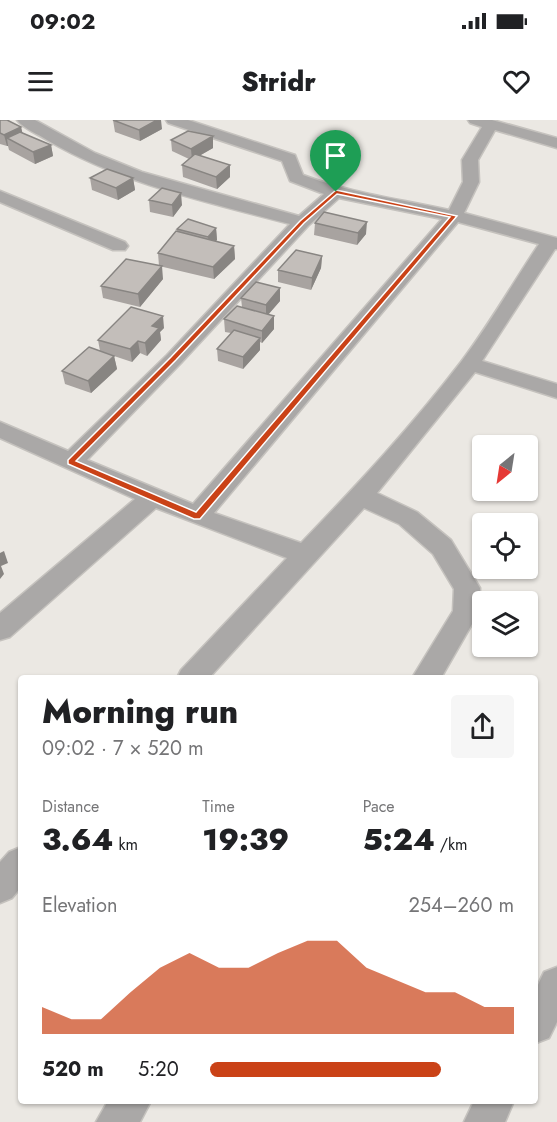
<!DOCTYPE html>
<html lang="en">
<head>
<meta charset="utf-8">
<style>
	body { margin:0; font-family:Jost,sans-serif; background:#f6f6f6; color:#202124; height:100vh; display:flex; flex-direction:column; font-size:22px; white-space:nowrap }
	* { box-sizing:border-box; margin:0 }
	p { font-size:20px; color:#757577 }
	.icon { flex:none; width:33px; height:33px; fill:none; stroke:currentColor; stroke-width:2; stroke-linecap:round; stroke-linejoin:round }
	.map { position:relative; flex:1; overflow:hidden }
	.panel { position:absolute; left:18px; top:555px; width:520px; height:429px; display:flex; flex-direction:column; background:#fff; border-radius:6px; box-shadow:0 2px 4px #0004 }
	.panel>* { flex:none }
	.needle { width:39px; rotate:210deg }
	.buttons { position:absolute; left:472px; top:315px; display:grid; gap:12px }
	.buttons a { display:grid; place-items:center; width:66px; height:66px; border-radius:6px; background:#fff; box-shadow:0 2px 4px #0004; font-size:30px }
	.pin { position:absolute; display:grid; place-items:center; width:51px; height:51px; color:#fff; margin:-62px -26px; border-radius:50% 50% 50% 0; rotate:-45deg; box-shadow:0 0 6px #0007 }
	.pin .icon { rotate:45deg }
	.round { display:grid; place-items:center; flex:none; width:63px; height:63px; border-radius:6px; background:#f6f6f6 }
	.headline { display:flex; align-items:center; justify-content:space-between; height:102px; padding:0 24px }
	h1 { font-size:33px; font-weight:800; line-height:45px }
	.stats { display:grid; grid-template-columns:repeat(3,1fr); gap:9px; height:102px; padding:6px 24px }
	.stats div { display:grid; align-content:center }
	.stats b { font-size:30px; font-weight:800 }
	.stats small { font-size:16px; font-weight:400 }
	.stats p { font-size:16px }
	.chart { height:168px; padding:12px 24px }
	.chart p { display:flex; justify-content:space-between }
	.chart svg { width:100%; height:108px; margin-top:6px; fill:#ca4217; opacity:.7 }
	ul { padding:0 24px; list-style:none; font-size:20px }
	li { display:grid; grid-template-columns:96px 72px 1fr; align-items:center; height:45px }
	li i { height:15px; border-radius:8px; background:#ca4217 }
	.status { display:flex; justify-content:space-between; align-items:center; height:42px; padding:0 30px; background:#fff; direction:ltr }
	.status svg { height:16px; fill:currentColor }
	header { display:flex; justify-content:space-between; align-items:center; height:78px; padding:0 24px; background:#fff; font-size:27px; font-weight:800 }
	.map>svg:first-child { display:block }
</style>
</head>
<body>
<div class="status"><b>09:02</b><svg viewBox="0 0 49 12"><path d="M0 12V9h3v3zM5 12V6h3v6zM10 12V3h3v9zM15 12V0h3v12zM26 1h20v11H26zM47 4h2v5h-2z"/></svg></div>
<header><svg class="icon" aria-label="menu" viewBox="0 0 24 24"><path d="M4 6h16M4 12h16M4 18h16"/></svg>Stridr<svg class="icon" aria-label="heart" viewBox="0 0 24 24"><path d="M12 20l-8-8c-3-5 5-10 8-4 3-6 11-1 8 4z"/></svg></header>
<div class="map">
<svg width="557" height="1002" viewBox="0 0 557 1002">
	<rect width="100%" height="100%" fill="#ebe8e3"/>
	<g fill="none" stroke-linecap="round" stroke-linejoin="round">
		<defs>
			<path id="minor" d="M 17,0 L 35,0 L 95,33 L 142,52 L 299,96 L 324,74 L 290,61 L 282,41 L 168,3 L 166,0 L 188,0 L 295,35 L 303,55 C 350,73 400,79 449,90 L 463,62 L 462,40 L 482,7 L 470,3 L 468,0 L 492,0 L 557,18 L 557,28 L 495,10 L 478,40 L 479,62 L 464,93 L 557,118 L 557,129 L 555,129 L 482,241 L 557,264 L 557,278 L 475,252 L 377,373 L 417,392 L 451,420 L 480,468 L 479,492 L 441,558 L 412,558 L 453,491 L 454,469 L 433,434 L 399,404 L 364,388 L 209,558 L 177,558 L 181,550 L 287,438 L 156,388 L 10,517 L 0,520 L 0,493 L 135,379 L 0,318 L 0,302 L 68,331 L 167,235 L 290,104 C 207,82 122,64 47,20 C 38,14 24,9 17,0 ZM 339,78 L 442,99 L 193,384 L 87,340 L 181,243 L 308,106 ZM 458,102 L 539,124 C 513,163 489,205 461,242 C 412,306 357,365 301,423 L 214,393 Z
				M 0,71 L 125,122 L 128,126 L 125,130 L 113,130 L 0,82 Z
				M 21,727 L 21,767 L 12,778 L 0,783 L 0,742 L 9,732 Z
				M 557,847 L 557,902 L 549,918 L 536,923 L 536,869 L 544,852 Z
				M 108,981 L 151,981 L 140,1002 L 96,1002 Z
				M 474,981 L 514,981 L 505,1002 L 464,1002 Z"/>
		</defs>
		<use href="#minor" stroke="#c5c2be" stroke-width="3"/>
		<use href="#minor" fill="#aaa8a7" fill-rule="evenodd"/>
	</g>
	<path fill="#a8a3a0" d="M 0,0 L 21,7 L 22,13 L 51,25 L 53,36 L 35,44 L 9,30 L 8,26 L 7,26 L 0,24 Z
		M 113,0 L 162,9 L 140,21 L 115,12 Z
		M 171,20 L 213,28 L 199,36 L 230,57 L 217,69 L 183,57 L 182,45 L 189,39 L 172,31 Z
		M 90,58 L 133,58 L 135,70 L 118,80 L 92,70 Z
		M 149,80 L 182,85 L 173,97 L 150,92 Z
		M 315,103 L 366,114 L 357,125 L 314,115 Z
		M 216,108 L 217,120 L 215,121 L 234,126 L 235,139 L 214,159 L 159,146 L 158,133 L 177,111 L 177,109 Z
		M 322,136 L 321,148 L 311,170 L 278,162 L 278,150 Z
		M 163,159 L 140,187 L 103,178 L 101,166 Z
		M 280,168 L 280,181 L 268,195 L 274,196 L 274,209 L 262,223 L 260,222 L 260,230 L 243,249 L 218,241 L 217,229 L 231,213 L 225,212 L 224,199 L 242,187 L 241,178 Z
		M 164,208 L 160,212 L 161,220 L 147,236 L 140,233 L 132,242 L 111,235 L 114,236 L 117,249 L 91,273 L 65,264 L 62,251 L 100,231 L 98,220 Z"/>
	<path fill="#888582" d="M 157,0 L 161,0 L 162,9 L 140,21 L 139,10 Z
		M 21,7 L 24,19 L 7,18 L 8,26 L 7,26 L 4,15 Z
		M 213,16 L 213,28 L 192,40 L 191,29 Z
		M 51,25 L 53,36 L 35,44 L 33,32 Z
		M 230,45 L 230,57 L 217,69 L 216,57 Z
		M 133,58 L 135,70 L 118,80 L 116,68 Z
		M 181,73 L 182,85 L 173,97 L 172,85 Z
		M 367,102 L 366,114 L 357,125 L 358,113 Z
		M 216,108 L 217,120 L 209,129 L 208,117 Z
		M 234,126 L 235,139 L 214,159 L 213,147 Z
		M 322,136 L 321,148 L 311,170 L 312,158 Z
		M 162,146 L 163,159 L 140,187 L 138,174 Z
		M 280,168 L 280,181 L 266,197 L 266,185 Z
		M 163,196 L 164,208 L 160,212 L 161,220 L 147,236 L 145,223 L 152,206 Z
		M 274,196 L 274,209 L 262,223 L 262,211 Z
		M 260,218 L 260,230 L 243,249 L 243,237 Z
		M 138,221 L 140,233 L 132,242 L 130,229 Z
		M 114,236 L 117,249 L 91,273 L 88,261 Z
		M 4,431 L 8,443 L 1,446 L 4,454 L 0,459 L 0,433 Z"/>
	<path fill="#c3beba" stroke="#888582" stroke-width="1.5" d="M 0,0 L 7,0 L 21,7 L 4,15 L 0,13 Z
		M 113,0 L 157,0 L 139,10 Z
		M 188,11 L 213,16 L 191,29 L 171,20 Z
		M 20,12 L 51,25 L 33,32 L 7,18 Z
		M 195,34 L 230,45 L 216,57 L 182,45 Z
		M 107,49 L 133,58 L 116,68 L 90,58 Z
		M 162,68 L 181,73 L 172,85 L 149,80 Z
		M 324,92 L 367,102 L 358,113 L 315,103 Z
		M 188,99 L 216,108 L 208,117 L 177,109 Z
		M 176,111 L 234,126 L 213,147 L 158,133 Z
		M 296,130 L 322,136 L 312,158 L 278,150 Z
		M 126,139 L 162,146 L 138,174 L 101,166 Z
		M 256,162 L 280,168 L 266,185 L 241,178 Z
		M 237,186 L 274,196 L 262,211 L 224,199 Z
		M 131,187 L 163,196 L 152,206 L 159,208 L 145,223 L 138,221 L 130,229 L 98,220 Z
		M 234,210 L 260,218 L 243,237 L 217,229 Z
		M 89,227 L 114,236 L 88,261 L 62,251 Z"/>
	<path fill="#ca4217" stroke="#fff" stroke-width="1.5" fill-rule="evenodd" d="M 336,70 L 457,96 L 200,399 L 194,399 L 68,344 L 68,340 L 171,237 L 300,101 ZM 337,74 L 450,97 L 196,392 L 76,341 L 176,240 L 304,103 Z"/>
</svg>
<div class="buttons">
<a><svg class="needle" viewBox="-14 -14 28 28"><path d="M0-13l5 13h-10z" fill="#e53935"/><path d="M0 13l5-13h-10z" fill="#757577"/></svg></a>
<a><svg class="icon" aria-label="locate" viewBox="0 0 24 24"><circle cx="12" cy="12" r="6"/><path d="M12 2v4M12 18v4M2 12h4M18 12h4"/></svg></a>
<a><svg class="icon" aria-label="layers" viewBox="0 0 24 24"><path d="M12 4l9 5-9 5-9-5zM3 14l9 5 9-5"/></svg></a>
</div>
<div class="pin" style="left:336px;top:72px;background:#1e9e55"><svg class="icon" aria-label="arrive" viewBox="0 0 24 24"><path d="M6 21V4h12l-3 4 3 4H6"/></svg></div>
<section class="panel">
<div class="headline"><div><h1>Morning run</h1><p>09:02 · 7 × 520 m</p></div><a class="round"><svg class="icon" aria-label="share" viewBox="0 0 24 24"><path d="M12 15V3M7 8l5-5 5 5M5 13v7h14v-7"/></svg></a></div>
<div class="stats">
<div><p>Distance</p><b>3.64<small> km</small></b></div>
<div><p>Time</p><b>19:39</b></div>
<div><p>Pace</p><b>5:24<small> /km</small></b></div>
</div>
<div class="chart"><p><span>Elevation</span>254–260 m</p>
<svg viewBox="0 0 160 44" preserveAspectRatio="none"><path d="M0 44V33L10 38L20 38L30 27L40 17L50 11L60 17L70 17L80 11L90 6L100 6L110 17L120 22L130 27L140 27L150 33L160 33V44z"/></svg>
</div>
<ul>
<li><b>520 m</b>5:20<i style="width:76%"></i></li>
</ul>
</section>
</div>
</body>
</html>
